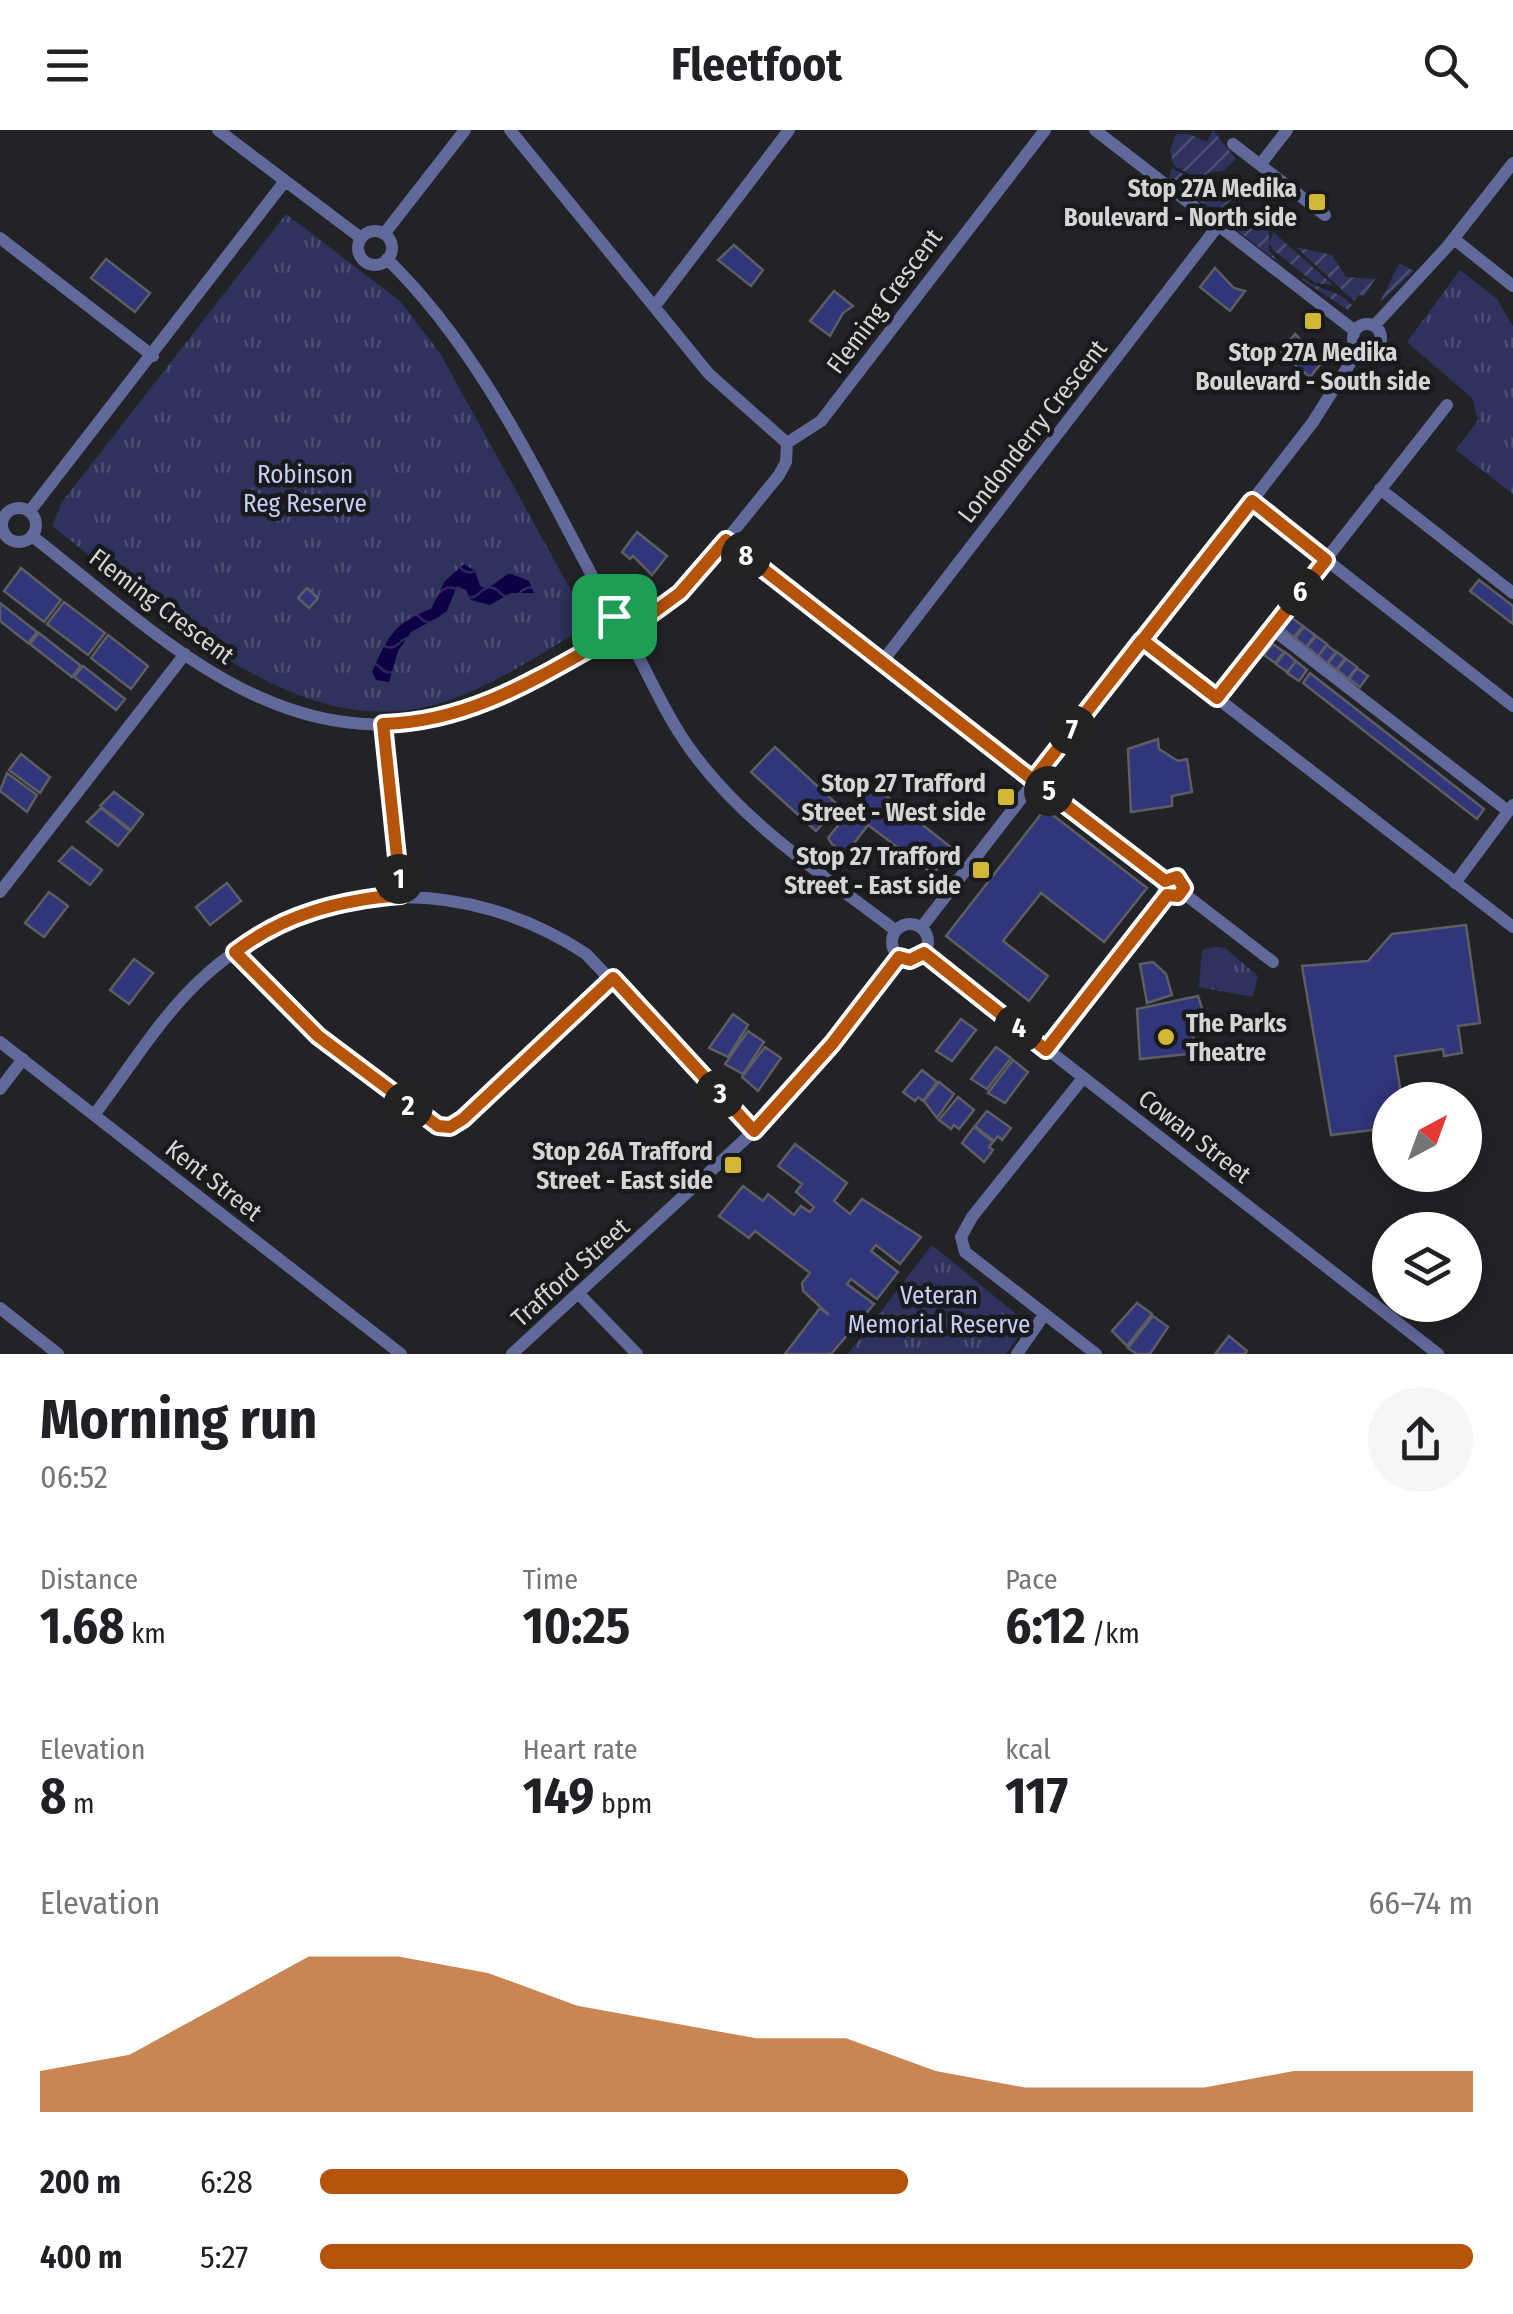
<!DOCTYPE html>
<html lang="en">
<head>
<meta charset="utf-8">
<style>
	body { margin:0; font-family:"Fira Sans Condensed",sans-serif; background:#f6f6f6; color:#202124; height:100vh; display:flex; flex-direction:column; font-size:38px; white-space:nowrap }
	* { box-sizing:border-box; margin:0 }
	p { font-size:32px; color:#757577 }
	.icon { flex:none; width:55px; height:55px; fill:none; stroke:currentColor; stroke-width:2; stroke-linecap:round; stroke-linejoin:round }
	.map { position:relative; height:1224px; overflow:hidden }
	.drawer { display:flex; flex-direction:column; background:#fff; flex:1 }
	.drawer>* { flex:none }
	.needle { width:65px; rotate:41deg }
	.tools { position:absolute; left:1372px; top:952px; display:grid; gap:20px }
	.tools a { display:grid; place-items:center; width:110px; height:110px; border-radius:50%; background:#fff; box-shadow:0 5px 25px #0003; font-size:50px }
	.pin { position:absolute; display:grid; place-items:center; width:85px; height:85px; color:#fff; margin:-42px; border-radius:20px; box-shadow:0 5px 15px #0006 }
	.km { position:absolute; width:50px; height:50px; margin:-25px; border-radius:50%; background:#222; color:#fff; font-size:28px; line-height:50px; text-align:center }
	.round { display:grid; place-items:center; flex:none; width:105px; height:105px; border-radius:52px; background:#f6f6f6 }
	.headline { display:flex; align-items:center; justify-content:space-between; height:170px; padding:0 40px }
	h1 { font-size:55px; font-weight:700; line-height:75px }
	.figures { display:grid; grid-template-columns:repeat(3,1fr); gap:15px; height:170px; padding:10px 40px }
	.figures div { display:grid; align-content:center }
	.figures b { font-size:50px; font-weight:700 }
	.figures small { font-size:28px; font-weight:400 }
	.figures p { font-size:28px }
	.chart { height:280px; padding:20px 40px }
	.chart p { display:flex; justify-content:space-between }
	.chart svg { width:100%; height:180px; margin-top:10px; fill:#b45309; opacity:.7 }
	ul { padding:0 40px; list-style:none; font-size:32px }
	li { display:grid; grid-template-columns:160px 120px 1fr; align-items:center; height:75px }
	li i { height:25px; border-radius:12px; background:#b45309 }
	header { display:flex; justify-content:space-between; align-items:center; height:130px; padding:0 40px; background:#fff; font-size:45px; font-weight:700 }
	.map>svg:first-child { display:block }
</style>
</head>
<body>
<header><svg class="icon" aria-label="menu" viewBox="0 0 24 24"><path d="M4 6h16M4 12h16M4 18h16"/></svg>Fleetfoot<svg class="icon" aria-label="search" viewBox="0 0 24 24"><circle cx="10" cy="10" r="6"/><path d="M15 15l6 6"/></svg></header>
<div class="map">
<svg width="1513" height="1224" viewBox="0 0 1513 1224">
	<defs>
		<pattern id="grass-tufts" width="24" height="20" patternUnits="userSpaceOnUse" patternTransform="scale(2.5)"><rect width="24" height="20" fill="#2e325d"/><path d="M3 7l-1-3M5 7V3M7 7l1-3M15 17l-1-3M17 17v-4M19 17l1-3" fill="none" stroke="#4b4f74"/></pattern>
		<pattern id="garden-furrows" width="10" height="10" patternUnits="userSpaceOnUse" patternTransform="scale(2.5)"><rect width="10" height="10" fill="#2e325d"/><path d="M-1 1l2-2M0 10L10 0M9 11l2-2" fill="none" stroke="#4b4f74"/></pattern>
		<pattern id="water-waves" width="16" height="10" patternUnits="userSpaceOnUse" patternTransform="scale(2.5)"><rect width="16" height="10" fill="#0d0044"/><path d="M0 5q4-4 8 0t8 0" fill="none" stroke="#2f245e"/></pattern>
	</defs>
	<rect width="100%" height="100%" fill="#222326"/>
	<path fill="url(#grass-tufts)" d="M 286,84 L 400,171 L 440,223 L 590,495 C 535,526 474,571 410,580 C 276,598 150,471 52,396 L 62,372 Z
		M 1460,140 L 1497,169 L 1513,196 L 1513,364 L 1456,320 L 1478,290 L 1472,268 L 1407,212 Z
		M 1215,817 L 1225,818 L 1258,846 L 1253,867 L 1199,857 L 1202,820 Z
		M 932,1115 L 1027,1193 L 1006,1224 L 848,1224 Z"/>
	<path fill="url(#garden-furrows)" d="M 1213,0 L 1236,29 L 1223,41 L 1207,43 L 1209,54 L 1174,36 L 1170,21 L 1176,4 L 1189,4 L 1207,12 Z
		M 1172,38 L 1231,70 L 1222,78 L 1205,76 L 1169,48 Z
		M 1236,72 L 1269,98 L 1269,121 L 1282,135 L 1222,89 Z
		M 1274,102 L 1281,109 L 1333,155 L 1315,153 L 1273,120 L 1269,112 Z
		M 1296,117 L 1332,125 L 1346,147 L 1375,149 L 1364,167 L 1359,164 L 1354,171 Z
		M 1399,133 L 1414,141 L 1380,172 Z
		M 1303,148 C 1320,161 1337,159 1352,175 L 1348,180 L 1302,150 Z"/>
	<path fill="url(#water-waves)" d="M 464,434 L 475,441 L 480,456 L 487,459 L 509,443 L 529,451 L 534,463 L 511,463 L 490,475 L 471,470 L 466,460 L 457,456 L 446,483 L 411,502 L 398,521 L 389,552 L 376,550 L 372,542 C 388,506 394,493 431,479 L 445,451 Z"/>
	<path fill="#31357a" stroke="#5d5e61" stroke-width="2.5" d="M 734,115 L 763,140 L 751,156 L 718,130 Z
		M 106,129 L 150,163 L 135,182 L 91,148 Z
		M 1215,138 L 1234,158 L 1245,161 L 1230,181 L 1200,157 Z
		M 834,161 L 853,176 L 843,183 L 830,206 L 810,191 Z
		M 1295,204 L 1314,223 L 1326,227 L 1310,247 L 1280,223 Z
		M 637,402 L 667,426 L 652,445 L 633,426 L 630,429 L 622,422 Z
		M 21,438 L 61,470 L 44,492 L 4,461 Z
		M 1479,450 L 1513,476 L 1513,494 L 1470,461 Z
		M 307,458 L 318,468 L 309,478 L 298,468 Z
		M 64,472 L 105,503 L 88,525 L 47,494 Z
		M 0,473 L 37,502 L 28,513 L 0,491 Z
		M 1292,488 L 1303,496 L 1294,507 L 1283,499 Z
		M 1304,497 L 1315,505 L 1306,517 L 1295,508 Z
		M 39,503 L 81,536 L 72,547 L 30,514 Z
		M 108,505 L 148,536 L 131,559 L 91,528 Z
		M 1316,506 L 1327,514 L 1318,526 L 1307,517 Z
		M 1273,514 L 1284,522 L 1275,533 L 1264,525 Z
		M 1327,515 L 1336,522 L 1327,533 L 1318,526 Z
		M 1285,522 L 1296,531 L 1287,542 L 1276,534 Z
		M 1337,522 L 1345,528 L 1336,540 L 1328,533 Z
		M 1346,529 L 1357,537 L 1348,549 L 1337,540 Z
		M 1296,531 L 1307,540 L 1299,551 L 1287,543 Z
		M 83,536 L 125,569 L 116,580 L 74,547 Z
		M 1357,538 L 1368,546 L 1360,557 L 1349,549 Z
		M 1310,543 L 1484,679 L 1477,689 L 1303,553 Z
		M 1158,609 L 1159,619 L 1178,631 L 1187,629 L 1192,662 L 1172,666 L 1172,676 L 1131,682 L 1128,619 Z
		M 775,617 L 839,676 L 816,701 L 751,642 Z
		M 21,624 L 50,647 L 40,663 L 9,640 Z
		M 7,643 L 37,665 L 27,682 L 0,661 Z
		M 871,654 L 953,719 L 933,744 L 868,695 L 845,725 L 832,714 L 828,708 Z
		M 114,662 L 143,684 L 131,700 L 100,676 Z
		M 101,678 L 130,701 L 118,716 L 87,692 Z
		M 1045,679 L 1147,758 L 1104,812 L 1041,763 L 1003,811 L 1048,846 L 1029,871 L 946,806 Z
		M 72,717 L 102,740 L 90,755 L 59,731 Z
		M 227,753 L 241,771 L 210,795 L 196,777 Z
		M 49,762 L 68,776 L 44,807 L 25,793 Z
		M 1466,795 L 1480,893 L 1458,896 L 1462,923 L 1444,926 L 1443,919 L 1395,926 L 1402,970 L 1390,970 L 1390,998 L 1331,1005 L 1302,836 L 1368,831 L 1392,804 Z
		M 134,829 L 153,843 L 129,874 L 110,860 Z
		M 1153,832 L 1166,844 L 1172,865 L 1147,873 L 1140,834 Z
		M 1198,866 L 1206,891 L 1189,892 L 1198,923 L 1140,929 L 1137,879 Z
		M 733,884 L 748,895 L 728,927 L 709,918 Z
		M 961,889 L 976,900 L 952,931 L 936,921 Z
		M 748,901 L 764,912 L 743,944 L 725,934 Z
		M 765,917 L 781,928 L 758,961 L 742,947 Z
		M 996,917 L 1011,928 L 987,959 L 971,949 Z
		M 1013,930 L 1028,942 L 1005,973 L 988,963 Z
		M 922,940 L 937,952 L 923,971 L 918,967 L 915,971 L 903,962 Z
		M 939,952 L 954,964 L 937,988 L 924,971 Z
		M 958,967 L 974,980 L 959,999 L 954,995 L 951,999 L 939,990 Z
		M 987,981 L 1011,998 L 1002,1010 L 998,1006 L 994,1011 L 975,996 Z
		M 974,997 L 993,1012 L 989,1017 L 993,1020 L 984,1032 L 962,1013 Z
		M 795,1014 L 847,1053 L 834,1071 L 850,1084 L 862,1069 L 921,1107 L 900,1134 L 876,1115 L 871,1121 L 898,1142 L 877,1169 L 851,1149 L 847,1154 L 874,1174 L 831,1224 L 785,1224 L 820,1178 L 829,1185 L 803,1161 L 802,1153 L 810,1143 L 755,1101 L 749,1108 L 719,1086 L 743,1056 L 763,1071 L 768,1064 L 794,1085 L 801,1076 L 810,1082 L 814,1077 L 796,1062 L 802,1054 L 778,1036 Z
		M 1137,1173 L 1152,1184 L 1127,1216 L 1112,1201 Z
		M 1153,1186 L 1168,1197 L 1150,1224 L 1137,1224 L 1128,1218 Z
		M 1229,1206 L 1247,1221 L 1245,1224 L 1215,1224 Z"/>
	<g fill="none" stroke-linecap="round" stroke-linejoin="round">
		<path stroke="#61689a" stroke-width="12" d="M 218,0 L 361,108
			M 510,0 L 709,244 L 787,313
			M 1095,0 L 1355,201
			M 1233,14 L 1325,85
			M 1260,35 L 1287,0
			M358 118a17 17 0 1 1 34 0a17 17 0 1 1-34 0Z
			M 384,104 L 465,0
			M 0,108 L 153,226
			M 1454,109 L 1513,156
			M 387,129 C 488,227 546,364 614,486
			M 654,177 L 789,0
			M1353 208a14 14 0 1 1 28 0a14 14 0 1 1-28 0Z
			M 1374,196 L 1447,117 L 1513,33
			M 1380,359 L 1513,463
			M 1251,371 L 1513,576
			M2 395a17 17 0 1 1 34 0a17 17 0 1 1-34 0Z
			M 30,381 L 285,51
			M 32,406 C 166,510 289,641 474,578 C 521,563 566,533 609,508
			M 726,410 L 1165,751
			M606 500a17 17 0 1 1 34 0a17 17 0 1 1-34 0Z
			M 639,493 L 698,445 L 779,345 L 786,332 L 787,313 L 821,291 L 1045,0
			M 1272,499 L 1508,681
			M 1142,510 L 1513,797
			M 632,514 C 650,548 666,585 688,616 C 741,692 823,745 895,800
			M 882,532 L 1217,97
			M 1217,568 L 1447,275
			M 383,594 L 401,765
			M1163 757a10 10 0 1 1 20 0a10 10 0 1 1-20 0Z
			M 1455,753 L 1513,675
			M 0,762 L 185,524
			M 1182,762 L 1273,832
			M892 812a18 18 0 1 1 36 0a18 18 0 1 1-36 0Z
			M 921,798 L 1313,292 L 1359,219
			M 235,822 L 318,906 L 438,996 L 450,997 L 463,989 L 613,848
			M 924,823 L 1438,1224
			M 0,912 L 401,1224
			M 1047,920 L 1167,765
			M 1083,948 L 972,1087 L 961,1107 L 965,1122 L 974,1129 L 1096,1224
			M 0,959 L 23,929
			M 94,985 C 130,938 163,882 208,843 C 318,746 466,745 586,824 L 754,1001
			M 579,1164 L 637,1224
			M 0,1178 L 58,1224
			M 512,1224 L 754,1001 L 832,914 L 899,827
			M 1017,1224 L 1044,1185"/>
	</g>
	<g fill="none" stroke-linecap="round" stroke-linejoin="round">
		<defs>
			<path id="route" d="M 614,486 L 606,498 L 609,508 C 536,549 469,592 383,594 L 401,765 C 340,770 284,784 235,822 L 318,906 L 438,996 L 450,997 L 463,989 L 613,848 L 754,1001 L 832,914 L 899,827 L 910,830 L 924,823 L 1046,920 L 1167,765 L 1178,766 L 1184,758 L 1177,747 L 1165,751 L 1033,650 L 1142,510 L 1217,568 L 1326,430 L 1252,371 C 1178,464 1106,557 1033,650 L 726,410 L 680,463 L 639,493 L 625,483 L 614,486"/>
		</defs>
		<use href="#route" stroke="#fff" stroke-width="20"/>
		<use href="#route" stroke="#b45309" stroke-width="12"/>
	</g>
	<g fill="#d2b736" stroke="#191a1c" stroke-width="4">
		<rect x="1307" y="62" width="20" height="20" rx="5"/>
		<rect x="1303" y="181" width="20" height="20" rx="5"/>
		<rect x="996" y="657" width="20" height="20" rx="5"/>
		<rect x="971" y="730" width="20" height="20" rx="5"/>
		<circle cx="1166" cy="907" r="10"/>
		<rect x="723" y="1025" width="20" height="20" rx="5"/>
	</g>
	<g text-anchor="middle" stroke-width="9" stroke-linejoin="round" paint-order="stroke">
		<g font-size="25" font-weight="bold" fill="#d4d5d7" stroke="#191a1c" text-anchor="end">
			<text x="1297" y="67">Stop 27A Medika<tspan x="1297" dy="29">Boulevard - North side</tspan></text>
			<text x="1313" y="231" text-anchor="middle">Stop 27A Medika<tspan x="1313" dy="29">Boulevard - South side</tspan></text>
			<text x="986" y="662">Stop 27 Trafford<tspan x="986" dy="29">Street - West side</tspan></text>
			<text x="961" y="735">Stop 27 Trafford<tspan x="961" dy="29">Street - East side</tspan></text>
			<text x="1186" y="902" text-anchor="start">The Parks<tspan x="1186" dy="29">Theatre</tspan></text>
			<text x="713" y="1030">Stop 26A Trafford<tspan x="713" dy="29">Street - East side</tspan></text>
		</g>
		<g font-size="25" fill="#d4d5d7" stroke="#191a1c">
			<text transform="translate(884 171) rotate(-53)" y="9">Fleming Crescent</text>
			<text transform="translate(1032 301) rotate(-52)" y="9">Londonderry Crescent</text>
			<text transform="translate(162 476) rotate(37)" y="9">Fleming Crescent</text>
			<text transform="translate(1195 1006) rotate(38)" y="9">Cowan Street</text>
			<text transform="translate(214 1050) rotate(38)" y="9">Kent Street</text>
			<text transform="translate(570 1142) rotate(-42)" y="9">Trafford Street</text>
		</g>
		<g font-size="25" fill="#c7cff8" stroke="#191a1c">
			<text x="305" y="353">Robinson<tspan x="305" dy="29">Reg Reserve</tspan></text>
			<text x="939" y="1174">Veteran<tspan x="939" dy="29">Memorial Reserve</tspan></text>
		</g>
	</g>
</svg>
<div class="tools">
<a><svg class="needle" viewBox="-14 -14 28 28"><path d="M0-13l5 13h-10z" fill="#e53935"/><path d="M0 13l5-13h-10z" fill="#757577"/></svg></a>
<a><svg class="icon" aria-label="layers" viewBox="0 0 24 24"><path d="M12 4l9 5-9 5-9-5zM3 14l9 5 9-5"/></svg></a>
</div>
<div class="pin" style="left:614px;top:486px;background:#1e9e55"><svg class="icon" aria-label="arrive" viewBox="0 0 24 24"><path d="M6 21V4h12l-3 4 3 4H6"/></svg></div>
<b class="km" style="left:399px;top:749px">1</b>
<b class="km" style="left:408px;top:976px">2</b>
<b class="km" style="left:720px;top:964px">3</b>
<b class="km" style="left:1019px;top:898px">4</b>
<b class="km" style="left:1049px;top:661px">5</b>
<b class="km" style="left:1300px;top:462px">6</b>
<b class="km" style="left:1072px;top:600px">7</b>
<b class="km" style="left:746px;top:426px">8</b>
</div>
<section class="drawer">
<div class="headline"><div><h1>Morning run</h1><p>06:52</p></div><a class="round"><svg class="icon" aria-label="share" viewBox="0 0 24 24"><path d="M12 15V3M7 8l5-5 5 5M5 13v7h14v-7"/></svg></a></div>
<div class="figures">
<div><p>Distance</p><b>1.68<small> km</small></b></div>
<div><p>Time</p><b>10:25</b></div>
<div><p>Pace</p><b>6:12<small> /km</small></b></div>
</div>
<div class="figures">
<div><p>Elevation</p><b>8<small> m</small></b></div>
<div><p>Heart rate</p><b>149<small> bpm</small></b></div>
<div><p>kcal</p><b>117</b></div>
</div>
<div class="chart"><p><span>Elevation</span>66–74 m</p>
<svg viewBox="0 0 160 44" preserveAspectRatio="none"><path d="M0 44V34L10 30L20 18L30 6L40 6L50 10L60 18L70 22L80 26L90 26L100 34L110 38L120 38L130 38L140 34L150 34L160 34V44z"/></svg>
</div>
<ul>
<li><b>200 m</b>6:28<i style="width:51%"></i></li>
<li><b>400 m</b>5:27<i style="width:100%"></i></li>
</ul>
</section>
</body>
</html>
